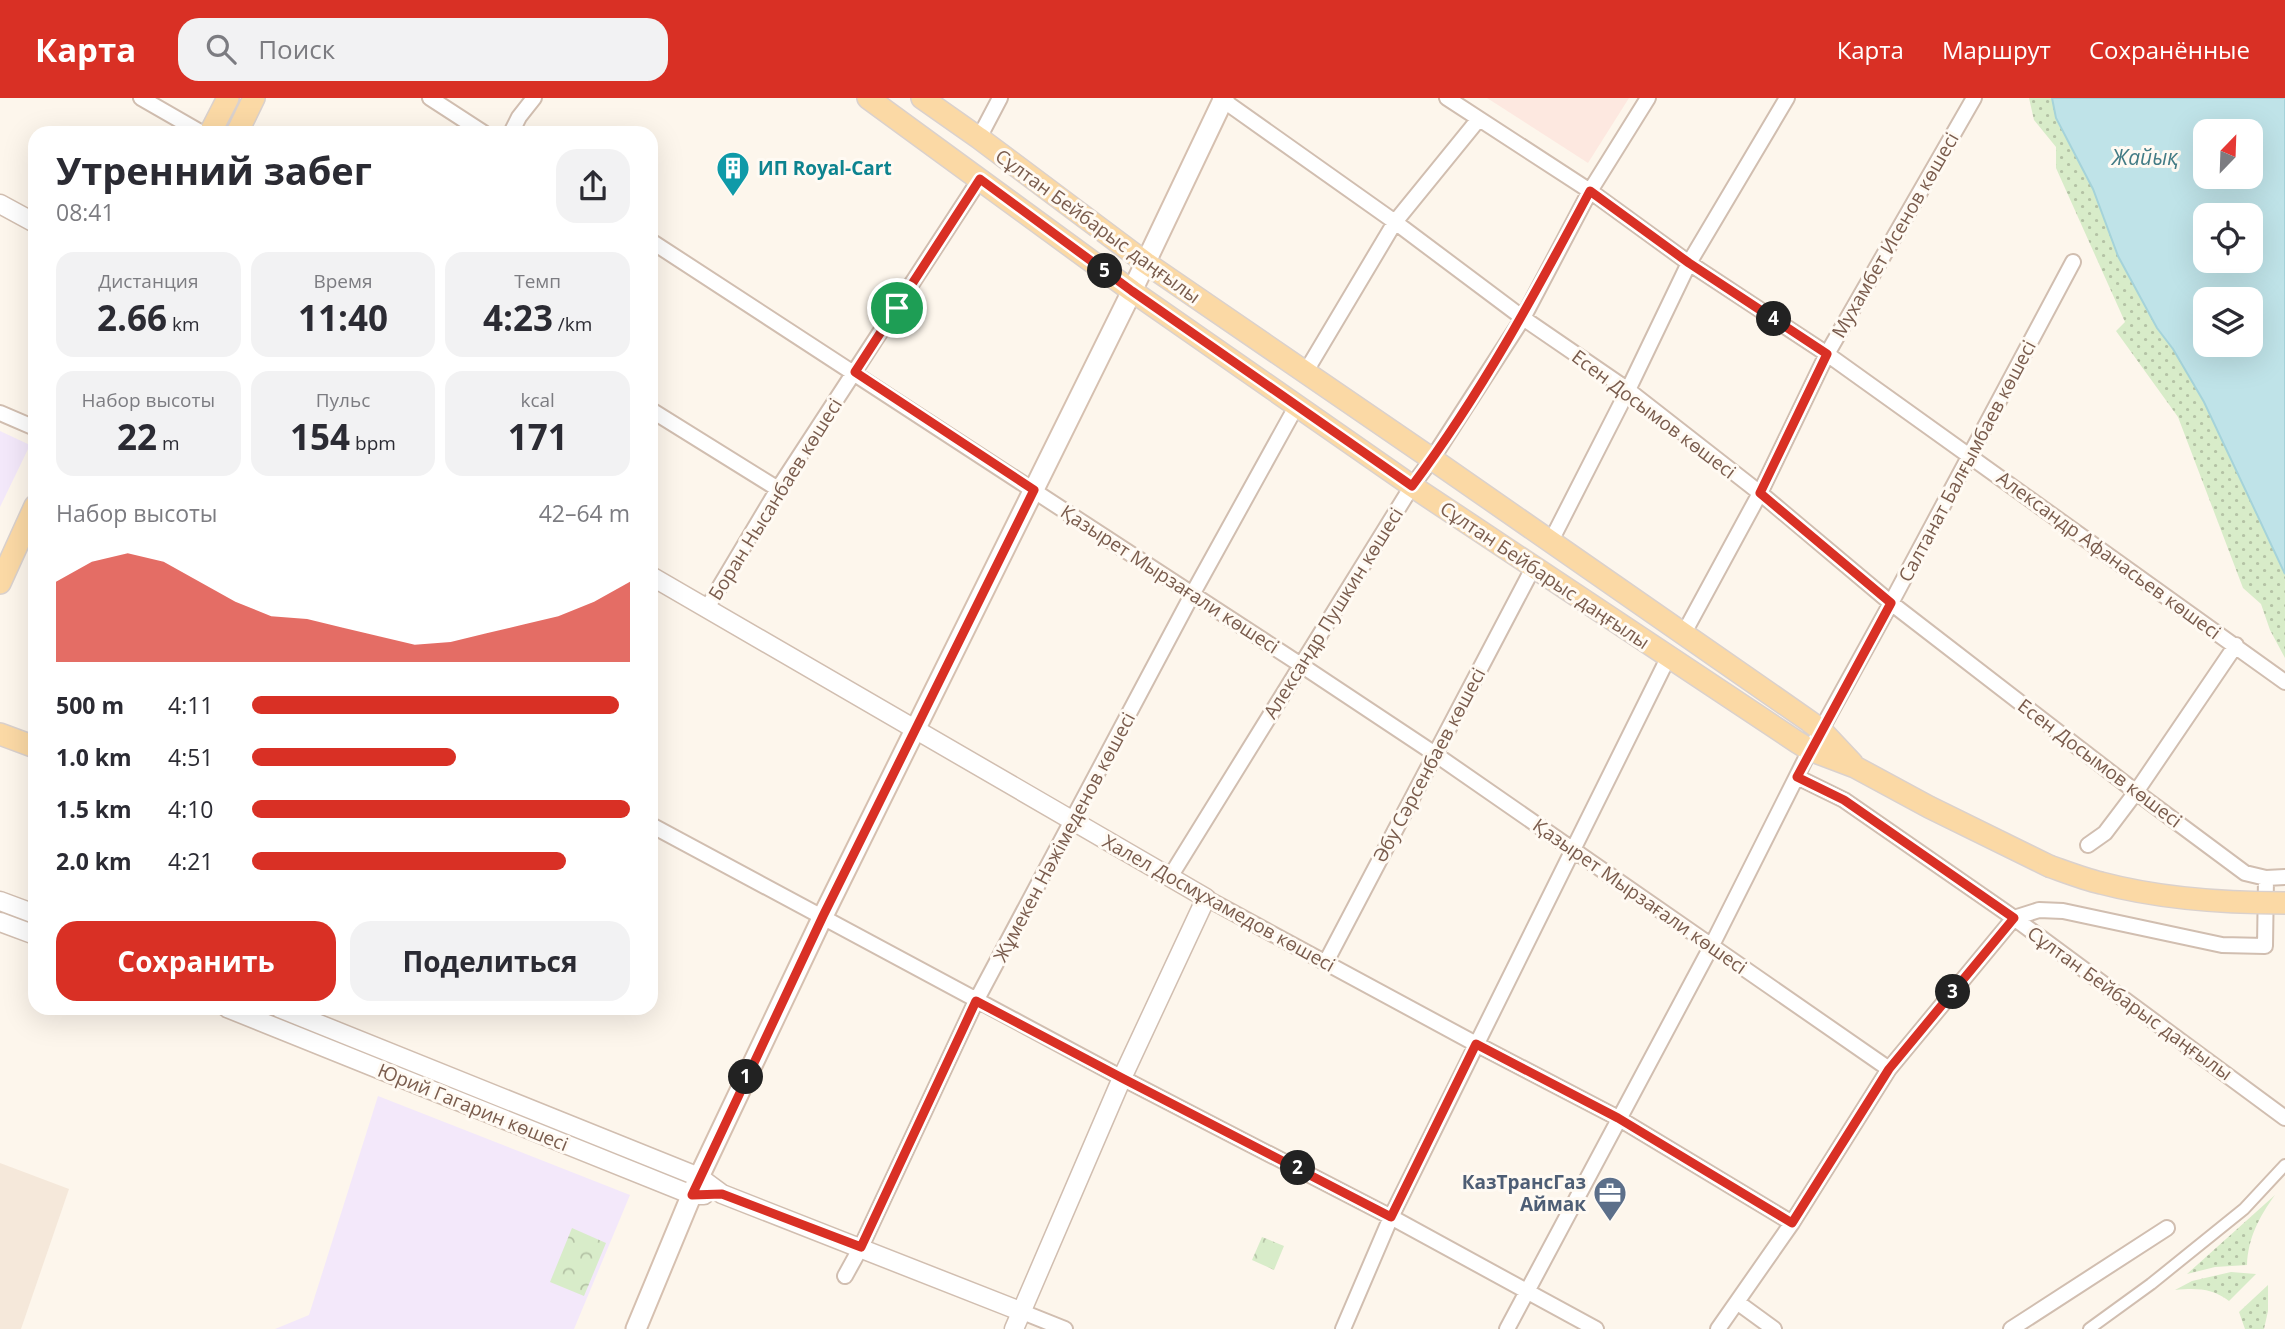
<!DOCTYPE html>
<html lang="ru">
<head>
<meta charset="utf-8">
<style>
	body { margin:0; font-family:"Open Sans",sans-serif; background:#f2f2f3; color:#2b2b33; height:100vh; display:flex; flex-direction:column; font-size:26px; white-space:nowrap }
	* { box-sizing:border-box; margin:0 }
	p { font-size:23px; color:#7c7c81 }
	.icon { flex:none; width:38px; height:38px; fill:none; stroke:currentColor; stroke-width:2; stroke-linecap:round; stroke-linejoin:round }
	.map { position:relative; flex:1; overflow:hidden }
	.details { position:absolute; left:28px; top:28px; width:630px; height:889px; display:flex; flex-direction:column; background:#fff; border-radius:21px; box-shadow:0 7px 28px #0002 }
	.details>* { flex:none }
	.needle { width:46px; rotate:23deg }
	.controls { position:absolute; left:2193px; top:21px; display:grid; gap:14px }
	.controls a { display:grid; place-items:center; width:70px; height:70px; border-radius:14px; background:#fff; box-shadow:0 7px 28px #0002; font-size:35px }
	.pin { position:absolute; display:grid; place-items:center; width:60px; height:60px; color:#fff; margin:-30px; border:4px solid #fff; border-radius:50%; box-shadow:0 2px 7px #0007 }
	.km { position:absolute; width:35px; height:35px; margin:-18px; border-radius:50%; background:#222; color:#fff; font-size:19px; line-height:35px; text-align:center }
	.round { display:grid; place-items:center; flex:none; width:74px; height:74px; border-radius:21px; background:#f2f2f3 }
	.head { display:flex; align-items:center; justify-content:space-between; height:119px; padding:0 28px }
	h1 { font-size:38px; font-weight:700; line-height:52px }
	.figures { display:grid; grid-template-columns:repeat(3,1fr); gap:10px; height:119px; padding:7px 28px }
	.figures div { display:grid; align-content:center; border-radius:18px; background:#f2f2f3; text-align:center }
	.figures b { font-size:35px; font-weight:700 }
	.figures small { font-size:19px; font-weight:400 }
	.figures p { font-size:19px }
	.chart { height:196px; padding:14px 28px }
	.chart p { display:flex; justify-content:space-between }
	.chart svg { width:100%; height:126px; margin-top:7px; fill:#d93025; opacity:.7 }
	.primary-button { display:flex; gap:14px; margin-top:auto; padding:14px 28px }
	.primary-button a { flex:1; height:80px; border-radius:21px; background:#d93025; color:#fff; font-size:28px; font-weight:700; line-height:80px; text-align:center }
	.primary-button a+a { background:#f2f2f3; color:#2b2b33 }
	ul { padding:0 28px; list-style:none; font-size:23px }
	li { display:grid; grid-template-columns:112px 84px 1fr; align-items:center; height:52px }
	li i { height:18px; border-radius:9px; background:#d93025 }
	header { display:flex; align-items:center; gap:42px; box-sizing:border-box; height:98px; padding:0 35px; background:#d93025; color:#fff }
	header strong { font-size:33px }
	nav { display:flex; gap:38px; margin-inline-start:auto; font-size:24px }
	.search { width:490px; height:63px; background:#f2f2f3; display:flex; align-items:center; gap:18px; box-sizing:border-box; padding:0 24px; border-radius:21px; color:#7c7c81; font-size:26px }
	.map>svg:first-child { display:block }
</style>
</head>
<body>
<header>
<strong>Карта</strong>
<div class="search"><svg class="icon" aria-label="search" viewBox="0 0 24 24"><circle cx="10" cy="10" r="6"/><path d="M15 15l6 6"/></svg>Поиск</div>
<nav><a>Карта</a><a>Маршрут</a><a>Сохранённые</a></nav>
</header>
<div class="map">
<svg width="2285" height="1231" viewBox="0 0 2285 1231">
	<defs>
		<pattern id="grass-dots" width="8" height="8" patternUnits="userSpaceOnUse" patternTransform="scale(1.75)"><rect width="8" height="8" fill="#d8ecc9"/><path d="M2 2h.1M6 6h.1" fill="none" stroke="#b4c2a5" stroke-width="1.8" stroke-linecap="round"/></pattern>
		<pattern id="park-crowns" width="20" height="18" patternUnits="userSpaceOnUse" patternTransform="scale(1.75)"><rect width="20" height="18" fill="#d8ecc9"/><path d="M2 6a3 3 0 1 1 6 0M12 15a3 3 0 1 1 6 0" fill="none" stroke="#b4c2a5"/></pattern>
	</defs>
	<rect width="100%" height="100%" fill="#fdf6ec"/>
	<path fill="#f5e8da" d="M 0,1065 L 69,1091 L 21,1231 L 0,1231 Z"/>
	<path fill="#fde8e0" d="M 1487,0 L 1629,0 L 1588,65 Z"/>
	<path fill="#f3e8fa" d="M 0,333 L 30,347 L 0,409 Z
		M 378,998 L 630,1097 L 574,1231 L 275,1231 L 309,1217 Z"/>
	<path fill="url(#grass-dots)" d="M 2029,0 L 2052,0 L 2056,20 L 2093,91 L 2118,158 L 2157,230 L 2173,251 L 2204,304 L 2285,476 L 2285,560 L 2270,532 L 2261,506 L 2243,490 L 2178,319 L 2116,233 L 2125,224 L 2056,70 L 2056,49 L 2034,22 Z
		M 2275,1097 C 2259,1119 2248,1140 2247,1167 L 2215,1169 L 2187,1176 Z
		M 2231,1174 L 2256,1176 L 2229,1203 C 2212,1190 2196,1190 2175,1192 L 2192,1183 Z
		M 2268,1187 L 2268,1213 L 2264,1231 L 2245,1231 L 2239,1214 Z"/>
	<path fill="url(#park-crowns)" d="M 572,1130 L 606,1145 L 584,1198 L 550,1184 Z
		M 1262,1139 L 1284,1148 L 1274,1172 L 1252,1162 Z"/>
	<path fill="#bfe3e8" stroke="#a5d3da" stroke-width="2" fill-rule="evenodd" d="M 2052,0 L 2285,0 L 2285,476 L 2204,304 L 2173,251 L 2157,230 L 2118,158 L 2093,91 L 2056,20 ZM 2205,33 L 2250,33 L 2250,79 L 2205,79 ZM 2205,117 L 2250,117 L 2250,163 L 2205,163 ZM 2205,201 L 2250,201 L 2250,247 L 2205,247 Z"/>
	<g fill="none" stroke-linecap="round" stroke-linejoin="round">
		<defs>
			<path id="pedestrian" d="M 2089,1231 L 2151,1186 L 2244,1111 L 2285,1067"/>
			<path id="minor" d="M 141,0 L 202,35
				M 430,0 L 484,35
				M 1220,0 L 1395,124 L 1523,220 L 1628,292 L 1760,395 L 1891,505 L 2136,694 L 2245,775 L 2266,780 L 2285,779
				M 1447,0 L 1590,93 L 1689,165 L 1827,256 L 2285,584
				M 511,35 L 519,19 L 534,0
				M 979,40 L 1000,0
				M 651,143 L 1301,567 L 1435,656 L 1889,971
				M 1305,275 L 1395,124 L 1478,22
				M 651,312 L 778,391
				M 0,315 L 35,330
				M 1551,443 L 1628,292 L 1689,165 L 1787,0
				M 707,510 L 778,391 L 980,81
				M 1684,535 L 1760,395 L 1827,256 L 1974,0
				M 1797,679 L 1844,702 L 2014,820 L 2285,1020
				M 651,727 L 1122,980 L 1391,1119 L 1596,1231
				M 2088,747 L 2105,735 L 2136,694 L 2236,547
				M 1170,779 L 1412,388 L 1432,361 L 1523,220 L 1590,93 L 1648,0
				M 1206,800 L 1476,946 L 1618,1020 L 1792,1125
				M 1326,864 L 1533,470
				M 845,1178 L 861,1149 L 976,903 L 1193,495 L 1297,307
				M 1737,1204 L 1774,1231
				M 1020,1213 L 1065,1231
				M 1343,1231 L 1391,1119 L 1668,560
				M 1507,1231 L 1712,847 L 1810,652 L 1891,505 L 2073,164
				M 1718,1231 L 1792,1125 L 1889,971 L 2014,820 L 2039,812 L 2063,813 L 2222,847 L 2265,848 L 2266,780
				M 2011,1231 L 2167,1130"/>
			<path id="tertiary" d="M 0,106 L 35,125
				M 651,478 L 1206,800 L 1122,980 L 1014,1231
				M 0,803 L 35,816
				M 0,824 L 35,837
				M 227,910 L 692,1097 L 704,1097
				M 279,910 L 699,1079 L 722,1096 L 1020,1213"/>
			<path id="secondary" d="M 636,1231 L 699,1079 L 823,818 L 1132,193 L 1224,0"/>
			<path id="primary" d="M 868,0 L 1132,193 L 1412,388 L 1797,644 L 1810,652 L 1855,669 L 1929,709 L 2049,768
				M 922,0 L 979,40 L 1146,165 L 1432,361 L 1809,623 L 1821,632 L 1852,665
				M 210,35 L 228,0
				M 237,35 L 254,0
				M 0,485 L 35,408
				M 0,636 L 35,649"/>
		</defs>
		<use href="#pedestrian" stroke="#d1beb0" stroke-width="14"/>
		<use href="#minor" stroke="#d1beb0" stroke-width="18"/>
		<use href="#tertiary" stroke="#d1beb0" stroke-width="21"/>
		<use href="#secondary" stroke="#d6c0b0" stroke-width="23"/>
		<use href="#primary" stroke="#dad1cd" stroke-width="24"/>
		<use href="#pedestrian" stroke="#fff" stroke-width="10"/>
		<use href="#minor" stroke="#fff" stroke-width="14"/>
		<use href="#tertiary" stroke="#fff" stroke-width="18"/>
		<use href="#secondary" stroke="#fff" stroke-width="19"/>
		<use href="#primary" stroke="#fbd9a5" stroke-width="21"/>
		<defs>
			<path id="primary-bridge" d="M 2049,768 C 2066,774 2084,781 2101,785 C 2161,801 2224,805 2285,805"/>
		</defs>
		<use href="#primary-bridge" stroke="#dad1cd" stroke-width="24" stroke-linecap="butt"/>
		<use href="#primary-bridge" stroke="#fbd9a5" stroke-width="21"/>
	</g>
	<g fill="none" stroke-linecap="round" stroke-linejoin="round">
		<defs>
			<path id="route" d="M 980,81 L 1132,193 L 1412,388 C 1481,296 1536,194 1590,93 L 1689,165 L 1827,256 L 1760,395 L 1891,505 L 1797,679 L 1844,702 L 2014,820 L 1889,971 L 1792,1125 L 1618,1020 L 1476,946 L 1391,1119 L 1122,980 L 976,903 L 861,1149 L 722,1096 L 692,1097 L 823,818 L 1034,392 L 855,274 Z"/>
		</defs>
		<use href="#route" stroke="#fff" stroke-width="14"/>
		<use href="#route" stroke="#d93025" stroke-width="9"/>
	</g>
	<defs>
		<symbol id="building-pin" viewBox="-11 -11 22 30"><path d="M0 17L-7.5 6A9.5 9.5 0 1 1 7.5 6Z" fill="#0f9aa8" stroke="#fffaf3"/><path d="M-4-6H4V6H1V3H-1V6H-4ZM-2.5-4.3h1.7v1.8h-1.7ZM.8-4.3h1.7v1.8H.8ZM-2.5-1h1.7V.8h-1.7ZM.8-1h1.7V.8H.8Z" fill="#fff"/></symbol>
		<symbol id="office-pin" viewBox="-11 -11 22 30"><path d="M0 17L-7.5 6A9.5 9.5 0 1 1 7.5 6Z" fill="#5c6f8a" stroke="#fffaf3"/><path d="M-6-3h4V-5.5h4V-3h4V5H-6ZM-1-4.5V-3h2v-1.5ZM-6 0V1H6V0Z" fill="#fff"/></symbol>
	</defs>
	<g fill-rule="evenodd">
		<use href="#building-pin" x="714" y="51" width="38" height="52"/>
		<use href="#office-pin" x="1591" y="1076" width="38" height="52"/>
	</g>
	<g text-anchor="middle" stroke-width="6" stroke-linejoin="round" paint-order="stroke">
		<g font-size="19" font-weight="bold" fill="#0d838f" stroke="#fffaf3" text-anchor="start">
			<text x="758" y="77">ИП Royal-Cart</text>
		</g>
		<g font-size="19" fill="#7a5c4d" stroke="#fffaf3">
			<text transform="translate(1098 128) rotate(36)" y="7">Сұлтан Бейбарыс даңғылы</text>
			<text transform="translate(1895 137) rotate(-60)" y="7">Мухамбет Исенов көшесі</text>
			<text transform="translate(1654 316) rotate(37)" y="7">Есен Досымов көшесі</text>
			<text transform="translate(1967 363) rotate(-62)" y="7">Салтанат Балғымбаев көшесі</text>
			<text transform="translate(775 401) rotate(-58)" y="7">Боран Нысанбаев көшесі</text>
			<text transform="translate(2109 457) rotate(36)" y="7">Александр Афанасьев көшесі</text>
			<text transform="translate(1545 477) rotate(34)" y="7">Сұлтан Бейбарыс даңғылы</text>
			<text transform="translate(1170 481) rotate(33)" y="7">Қазырет Мырзағали көшесі</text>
			<text transform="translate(1333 515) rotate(-58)" y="7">Александр Пушкин көшесі</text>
			<text transform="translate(2100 665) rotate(37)" y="7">Есен Досымов көшесі</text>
			<text transform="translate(1429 667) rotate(-62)" y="7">Әбу Сәрсенбаев көшесі</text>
			<text transform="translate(1064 739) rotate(-62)" y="7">Жұмекен Нәжімеденов көшесі</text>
			<text transform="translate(1640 798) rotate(35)" y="7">Қазырет Мырзағали көшесі</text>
			<text transform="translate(1219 805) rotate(29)" y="7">Халел Досмұхамедов көшесі</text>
			<text transform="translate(2130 905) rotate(36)" y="7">Сұлтан Бейбарыс даңғылы</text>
			<text transform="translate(473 1009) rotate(22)" y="7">Юрий Гагарин көшесі</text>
		</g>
		<g font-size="19" font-weight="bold" fill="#4e5e75" stroke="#fffaf3" text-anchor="end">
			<text x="1586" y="1091">КазТрансГаз<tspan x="1586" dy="22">Аймак</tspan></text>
		</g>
		<g font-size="21" font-style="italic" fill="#437c86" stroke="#fffaf3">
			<text x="2145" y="67">Жайық</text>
		</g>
	</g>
</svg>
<div class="controls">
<a><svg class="needle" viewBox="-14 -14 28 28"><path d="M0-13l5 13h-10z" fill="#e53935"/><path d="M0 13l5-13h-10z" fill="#7c7c81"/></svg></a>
<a><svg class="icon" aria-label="locate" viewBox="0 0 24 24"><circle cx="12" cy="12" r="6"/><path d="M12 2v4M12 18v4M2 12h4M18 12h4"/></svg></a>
<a><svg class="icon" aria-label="layers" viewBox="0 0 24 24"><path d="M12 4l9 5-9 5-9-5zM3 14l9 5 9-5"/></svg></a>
</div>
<div class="pin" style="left:897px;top:210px;background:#1e9e55"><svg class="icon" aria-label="arrive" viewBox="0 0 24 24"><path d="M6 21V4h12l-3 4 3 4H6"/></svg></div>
<b class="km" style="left:746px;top:979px">1</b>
<b class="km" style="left:1298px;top:1070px">2</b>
<b class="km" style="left:1953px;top:894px">3</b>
<b class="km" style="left:1774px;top:221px">4</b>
<b class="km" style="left:1105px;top:173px">5</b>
<section class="details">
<div class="head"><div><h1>Утренний забег</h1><p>08:41</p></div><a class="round"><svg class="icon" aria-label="share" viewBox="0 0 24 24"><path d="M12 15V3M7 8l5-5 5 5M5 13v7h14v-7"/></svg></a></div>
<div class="figures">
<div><p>Дистанция</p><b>2.66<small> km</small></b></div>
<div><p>Время</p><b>11:40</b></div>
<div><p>Темп</p><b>4:23<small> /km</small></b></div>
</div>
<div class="figures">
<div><p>Набор высоты</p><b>22<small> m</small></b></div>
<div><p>Пульс</p><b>154<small> bpm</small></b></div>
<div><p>kcal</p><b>171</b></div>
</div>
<div class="chart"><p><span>Набор высоты</span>42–64 m</p>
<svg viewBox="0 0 160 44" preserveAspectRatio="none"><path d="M0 44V16L10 9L20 6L30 9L40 16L50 23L60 28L70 29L80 32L90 35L100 38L110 37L120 34L130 31L140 28L150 23L160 16V44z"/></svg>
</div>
<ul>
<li><b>500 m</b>4:11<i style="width:97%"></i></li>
<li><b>1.0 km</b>4:51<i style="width:54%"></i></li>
<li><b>1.5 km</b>4:10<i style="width:100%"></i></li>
<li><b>2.0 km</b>4:21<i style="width:83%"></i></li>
</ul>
<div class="primary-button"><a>Сохранить</a><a>Поделиться</a></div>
</section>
</div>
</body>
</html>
